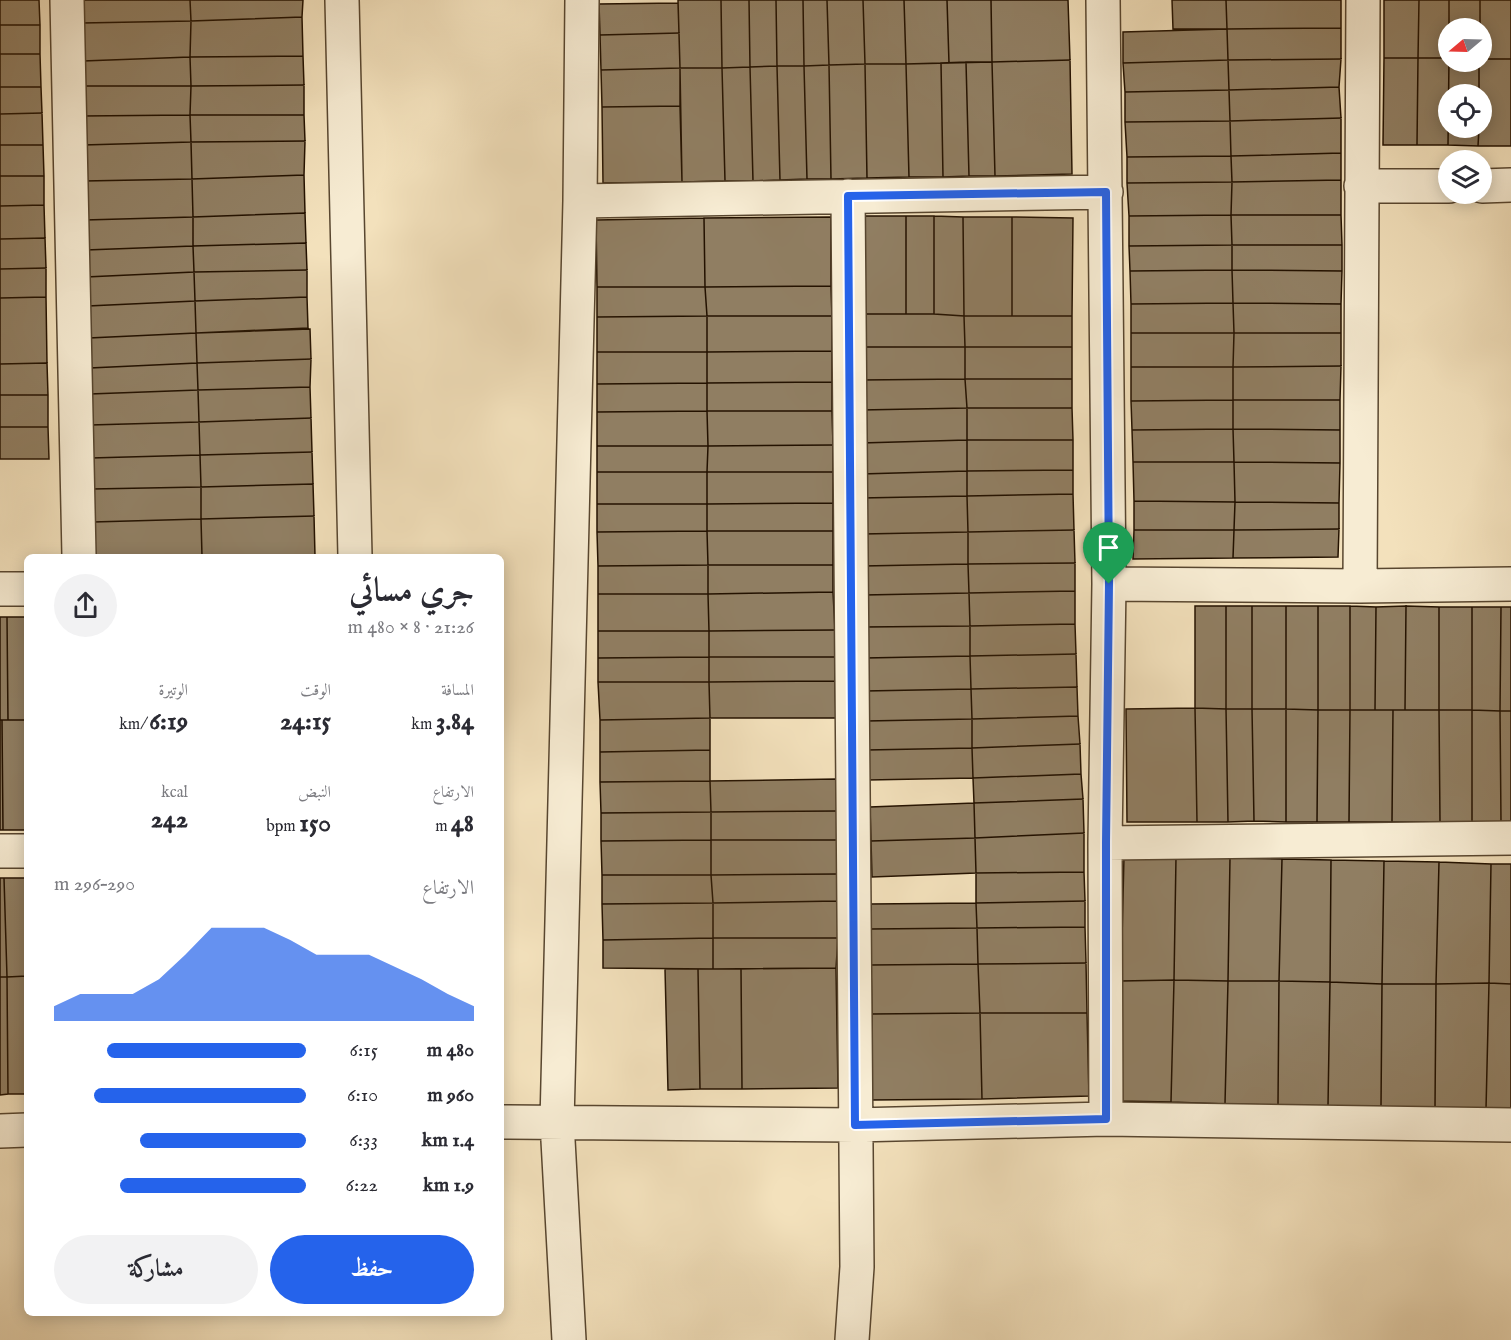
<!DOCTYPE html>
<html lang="ar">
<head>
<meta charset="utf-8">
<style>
	body { margin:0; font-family:"IM FELL English",Amiri,serif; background:#f2f2f3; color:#2b2b33; direction:rtl; height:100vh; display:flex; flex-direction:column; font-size:22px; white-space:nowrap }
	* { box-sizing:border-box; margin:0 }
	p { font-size:20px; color:#7c7c81 }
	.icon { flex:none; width:33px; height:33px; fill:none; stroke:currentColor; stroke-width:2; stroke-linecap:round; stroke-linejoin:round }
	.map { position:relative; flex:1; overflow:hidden; direction:ltr }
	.sheet { position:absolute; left:24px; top:554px; width:480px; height:762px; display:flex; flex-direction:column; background:#fff; border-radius:9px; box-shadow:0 3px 15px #0003; direction:rtl }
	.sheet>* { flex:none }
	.needle { width:39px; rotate:251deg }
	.controls { position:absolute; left:1438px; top:18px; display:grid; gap:12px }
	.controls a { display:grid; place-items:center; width:54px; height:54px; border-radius:50%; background:#fff; box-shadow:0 3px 15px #0003; font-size:30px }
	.pin { position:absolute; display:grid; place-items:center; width:51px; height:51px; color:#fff; margin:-62px -26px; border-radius:50% 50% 50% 0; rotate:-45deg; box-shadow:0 0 6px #0007 }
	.pin .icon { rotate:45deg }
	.round { display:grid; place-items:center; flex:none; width:63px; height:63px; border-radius:32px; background:#f2f2f3 }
	.overview { display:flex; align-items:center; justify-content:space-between; height:102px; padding:0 30px }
	h1 { font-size:33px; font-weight:800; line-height:45px }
	.stats { display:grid; grid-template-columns:repeat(3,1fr); gap:9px; height:102px; padding:6px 30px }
	.stats div { display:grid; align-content:center }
	.stats b { font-size:26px; font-weight:800 }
	.stats small { font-size:16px; font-weight:400 }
	.stats p { font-size:16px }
	.chart { height:168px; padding:12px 30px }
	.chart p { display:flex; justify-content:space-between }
	.chart svg { width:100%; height:108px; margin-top:6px; fill:#2563eb; opacity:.7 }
	.button { display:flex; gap:12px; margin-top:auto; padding:12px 30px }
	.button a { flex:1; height:69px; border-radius:36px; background:#2563eb; color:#fff; font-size:24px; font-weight:800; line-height:69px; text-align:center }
	.button a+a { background:#f2f2f3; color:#2b2b33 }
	ul { padding:0 30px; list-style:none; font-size:20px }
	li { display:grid; grid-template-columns:96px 72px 1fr; align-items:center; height:45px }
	li i { height:15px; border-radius:8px; background:#2563eb }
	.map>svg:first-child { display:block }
</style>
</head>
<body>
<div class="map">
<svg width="1511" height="1340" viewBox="0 0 1511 1340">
	<rect width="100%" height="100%" fill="#f3e1bc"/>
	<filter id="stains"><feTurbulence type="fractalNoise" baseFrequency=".00333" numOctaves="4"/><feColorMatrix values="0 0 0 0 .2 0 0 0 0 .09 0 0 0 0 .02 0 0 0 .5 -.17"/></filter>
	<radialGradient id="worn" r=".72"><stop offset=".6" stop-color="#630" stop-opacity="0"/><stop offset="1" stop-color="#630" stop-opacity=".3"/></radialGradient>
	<path fill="#907e62" stroke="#241200" stroke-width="1.5" d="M 0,0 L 39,0 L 40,25 L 0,25 Z
		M 82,0 L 190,0 L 191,21 L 82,23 Z
		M 190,0 L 303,0 L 302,17 L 191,21 Z
		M 678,0 L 721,0 L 722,68 L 680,68 Z
		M 721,0 L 749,0 L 750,67 L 722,68 Z
		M 749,0 L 776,0 L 777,66 L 750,67 Z
		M 776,0 L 803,0 L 804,66 L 777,66 Z
		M 803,0 L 827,0 L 829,65 L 804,66 Z
		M 827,0 L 863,0 L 865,64 L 829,65 Z
		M 863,0 L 904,0 L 906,64 L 865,64 Z
		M 904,0 L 947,0 L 949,63 L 906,64 Z
		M 947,0 L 991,0 L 992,62 L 949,63 Z
		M 991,0 L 1068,0 L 1070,60 L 992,62 Z
		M 1172,0 L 1226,0 L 1227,29 L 1173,29 Z
		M 1226,0 L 1341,0 L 1341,28 L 1227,29 Z
		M 1384,0 L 1419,0 L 1418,58 L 1384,58 Z
		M 1419,0 L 1449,0 L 1449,58 L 1418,58 Z
		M 1449,0 L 1480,0 L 1480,28 L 1449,28 Z
		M 1480,0 L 1511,0 L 1511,59 L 1482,59 L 1482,28 L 1480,28 Z
		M 678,3 L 679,33 L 600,35 L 599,4 Z
		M 302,17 L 303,56 L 190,57 L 191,21 Z
		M 191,21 L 190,57 L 83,61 L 82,23 Z
		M 0,25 L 40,25 L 40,54 L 0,54 Z
		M 1341,28 L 1341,59 L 1228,60 L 1227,29 Z
		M 1227,29 L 1228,60 L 1123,63 L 1123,32 Z
		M 679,33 L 680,68 L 601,70 L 600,35 Z
		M 0,54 L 40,54 L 41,87 L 0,87 Z
		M 303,56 L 304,85 L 191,86 L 190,57 Z
		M 190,57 L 191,86 L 81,86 L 83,61 Z
		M 1384,58 L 1418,58 L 1417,145 L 1383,145 Z
		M 1418,58 L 1449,58 L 1448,145 L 1417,145 Z
		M 1449,58 L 1449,62 L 1479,62 L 1479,94 L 1449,94 L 1449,128 L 1479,128 L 1478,146 L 1448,145 Z
		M 1341,59 L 1339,87 L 1229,90 L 1228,60 Z
		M 1482,59 L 1511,59 L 1511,146 L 1478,146 L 1479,128 L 1482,128 L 1482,94 L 1479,94 L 1479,62 L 1482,62 Z
		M 1070,60 L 1072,174 L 995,176 L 992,62 Z
		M 1228,60 L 1229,90 L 1125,92 L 1123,63 Z
		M 966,62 L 992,62 L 995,176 L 969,176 Z
		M 966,62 L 969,176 L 943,177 L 941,63 Z
		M 941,63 L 943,177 L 909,177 L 906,64 Z
		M 865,64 L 906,64 L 909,177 L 867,178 Z
		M 865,64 L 867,178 L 831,179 L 829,65 Z
		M 829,65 L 831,179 L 807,179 L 804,66 Z
		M 777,66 L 804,66 L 807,179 L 780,180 Z
		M 777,66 L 780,180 L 753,181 L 750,67 Z
		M 750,67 L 753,181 L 725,181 L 722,68 Z
		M 680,68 L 722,68 L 725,181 L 682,182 Z
		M 680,68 L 680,106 L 602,107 L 601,70 Z
		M 304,85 L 304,115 L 190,115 L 191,86 Z
		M 81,86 L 191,86 L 190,115 L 82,116 Z
		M 0,87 L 41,87 L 42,113 L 0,114 Z
		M 1339,87 L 1341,118 L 1230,121 L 1229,90 Z
		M 1229,90 L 1230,121 L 1125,122 L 1125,92 Z
		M 680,106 L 682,182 L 603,183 L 602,107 Z
		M 42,113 L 43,145 L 0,145 L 0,114 Z
		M 190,115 L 191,142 L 83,145 L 82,116 Z
		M 190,115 L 304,115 L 305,141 L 191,142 Z
		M 1341,118 L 1341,153 L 1231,156 L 1230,121 Z
		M 1230,121 L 1231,156 L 1127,157 L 1125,122 Z
		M 305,141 L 304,175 L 192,179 L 191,142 Z
		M 191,142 L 192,179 L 84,181 L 83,145 Z
		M 0,145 L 43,145 L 44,176 L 0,176 Z
		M 1341,153 L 1341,180 L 1232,182 L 1231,156 Z
		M 1231,156 L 1232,182 L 1127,183 L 1127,157 Z
		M 304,175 L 305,213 L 193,217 L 192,179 Z
		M 0,176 L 44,176 L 44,205 L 0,206 Z
		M 192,179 L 193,217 L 85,220 L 84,181 Z
		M 1341,180 L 1341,215 L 1231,215 L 1232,182 Z
		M 1232,182 L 1231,215 L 1129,216 L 1127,183 Z
		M 44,205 L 45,238 L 0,239 L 0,206 Z
		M 305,213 L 306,243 L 193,246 L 193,217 Z
		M 1231,215 L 1232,245 L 1129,246 L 1129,216 Z
		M 1231,215 L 1341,215 L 1342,245 L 1232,245 Z
		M 862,216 L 906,216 L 906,314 L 861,314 Z
		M 906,216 L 934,216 L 934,314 L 906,314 Z
		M 934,216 L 963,217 L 964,316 L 934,314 Z
		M 193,217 L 193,246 L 86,250 L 85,220 Z
		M 831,217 L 831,286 L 705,287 L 704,218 Z
		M 963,217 L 1012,217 L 1012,316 L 964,316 Z
		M 1012,217 L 1073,218 L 1072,316 L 1012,316 Z
		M 704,218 L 705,287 L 597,287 L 596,220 Z
		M 45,238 L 46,268 L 0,269 L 0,239 Z
		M 306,243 L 307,270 L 194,272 L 193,246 Z
		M 1232,245 L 1232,270 L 1130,271 L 1129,246 Z
		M 1232,245 L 1342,245 L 1342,271 L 1232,270 Z
		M 193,246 L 194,272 L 86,277 L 86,250 Z
		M 46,268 L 46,297 L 0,298 L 0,269 Z
		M 307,270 L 307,297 L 195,301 L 194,272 Z
		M 1232,270 L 1342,271 L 1341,304 L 1233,303 Z
		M 1232,270 L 1233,303 L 1131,304 L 1130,271 Z
		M 194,272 L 195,301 L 88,306 L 86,277 Z
		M 831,286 L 832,316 L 707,316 L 705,287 Z
		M 597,287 L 705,287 L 707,316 L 597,317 Z
		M 46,297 L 47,363 L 0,364 L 0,298 Z
		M 307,297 L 308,328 L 196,333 L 195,301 Z
		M 195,301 L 196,333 L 89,338 L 88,306 Z
		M 1233,303 L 1341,304 L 1341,333 L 1234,333 Z
		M 1233,303 L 1234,333 L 1131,333 L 1131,304 Z
		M 861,314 L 934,314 L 964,316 L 965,347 L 861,347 Z
		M 707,316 L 707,352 L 597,352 L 597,317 Z
		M 707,316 L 832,316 L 832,351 L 707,352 Z
		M 964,316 L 1072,316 L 1072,347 L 965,347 Z
		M 310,329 L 311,359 L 197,363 L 196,333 Z
		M 196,333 L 197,363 L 90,368 L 89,338 Z
		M 1131,333 L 1234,333 L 1233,367 L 1131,367 Z
		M 1234,333 L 1341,333 L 1341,366 L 1233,367 Z
		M 861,347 L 965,347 L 965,379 L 861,380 Z
		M 965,347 L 1072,347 L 1072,379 L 965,379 Z
		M 832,351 L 832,382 L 707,383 L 707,352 Z
		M 597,352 L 707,352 L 707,383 L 597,384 Z
		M 311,359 L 310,387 L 198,390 L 197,363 Z
		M 47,363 L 48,395 L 0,395 L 0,364 Z
		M 197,363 L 198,390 L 90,394 L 90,368 Z
		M 1341,366 L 1340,400 L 1233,400 L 1233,367 Z
		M 1131,367 L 1233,367 L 1233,400 L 1131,401 Z
		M 965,379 L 1072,379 L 1072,408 L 967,408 Z
		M 965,379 L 967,408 L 861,410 L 861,380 Z
		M 832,382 L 832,411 L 707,411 L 707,383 Z
		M 707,383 L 707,411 L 597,412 L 597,384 Z
		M 310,387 L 311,418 L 199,422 L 198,390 Z
		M 198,390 L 199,422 L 90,425 L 90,394 Z
		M 0,395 L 48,395 L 48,427 L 0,427 Z
		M 1233,400 L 1340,400 L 1340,430 L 1233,429 Z
		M 1233,400 L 1233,429 L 1132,430 L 1131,401 Z
		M 967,408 L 967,440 L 861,443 L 861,410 Z
		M 967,408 L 1072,408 L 1073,440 L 967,440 Z
		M 707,411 L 708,446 L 597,446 L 597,412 Z
		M 707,411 L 832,411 L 833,445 L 708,446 Z
		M 311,418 L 312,452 L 200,455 L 199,422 Z
		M 199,422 L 200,455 L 91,458 L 90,425 Z
		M 0,427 L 48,427 L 49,459 L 0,459 Z
		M 1233,429 L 1340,430 L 1340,463 L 1234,462 Z
		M 1233,429 L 1234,462 L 1133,462 L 1132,430 Z
		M 967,440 L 1073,440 L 1073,470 L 967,471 Z
		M 967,440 L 967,471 L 861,474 L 861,443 Z
		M 833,445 L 833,472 L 707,472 L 708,446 Z
		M 597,446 L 708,446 L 707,472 L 597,472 Z
		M 312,452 L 313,484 L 201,487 L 200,455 Z
		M 200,455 L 201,487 L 92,489 L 91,458 Z
		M 1133,462 L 1234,462 L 1235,502 L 1134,501 Z
		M 1234,462 L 1340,463 L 1339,503 L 1235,502 Z
		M 1073,470 L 1073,494 L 967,496 L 967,471 Z
		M 967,471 L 967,496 L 861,498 L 861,474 Z
		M 597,472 L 707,472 L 707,504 L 597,504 Z
		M 707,472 L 833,472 L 833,503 L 707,504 Z
		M 313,484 L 314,516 L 201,519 L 201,487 Z
		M 201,487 L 201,519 L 93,522 L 92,489 Z
		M 1073,494 L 1074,530 L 968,532 L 967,496 Z
		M 967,496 L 968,532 L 863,534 L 861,498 Z
		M 1134,501 L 1235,502 L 1234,530 L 1134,530 Z
		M 1235,502 L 1339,503 L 1339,529 L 1234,530 Z
		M 833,503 L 833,531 L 707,531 L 707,504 Z
		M 597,504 L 707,504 L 707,531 L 597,532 Z
		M 314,516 L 315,556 L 202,556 L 201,519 Z
		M 201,519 L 202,556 L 93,556 L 93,522 Z
		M 1339,529 L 1338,557 L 1233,558 L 1234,530 Z
		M 1074,530 L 1075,563 L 968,564 L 968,532 Z
		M 1134,530 L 1234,530 L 1233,558 L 1133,559 Z
		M 707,531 L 833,531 L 833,565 L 708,565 Z
		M 707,531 L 708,565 L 598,566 L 597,532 Z
		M 968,532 L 968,564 L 863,566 L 863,534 Z
		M 1075,563 L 1075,591 L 969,593 L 968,564 Z
		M 968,564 L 969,593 L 864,595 L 863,566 Z
		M 708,565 L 833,565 L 833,592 L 708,594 Z
		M 708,565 L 708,594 L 598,594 L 598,566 Z
		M 1075,591 L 1075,624 L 970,626 L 969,593 Z
		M 833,592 L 835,630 L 709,631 L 708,594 Z
		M 969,593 L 970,626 L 865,627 L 864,595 Z
		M 598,594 L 708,594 L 709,631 L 598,631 Z
		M 1195,606 L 1226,606 L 1226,709 L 1195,708 Z
		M 1226,606 L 1252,606 L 1252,709 L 1226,709 Z
		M 1252,606 L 1286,606 L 1286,709 L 1252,709 Z
		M 1286,606 L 1318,606 L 1318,710 L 1286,709 Z
		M 1318,606 L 1350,606 L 1350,710 L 1318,710 Z
		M 1350,606 L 1376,607 L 1375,710 L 1350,710 Z
		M 1406,606 L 1439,607 L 1439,710 L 1405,710 Z
		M 1406,606 L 1405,710 L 1375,710 L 1376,607 Z
		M 1439,607 L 1472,607 L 1472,710 L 1439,710 Z
		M 1472,607 L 1501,607 L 1500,711 L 1472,710 Z
		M 1501,607 L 1511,607 L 1511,711 L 1500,711 Z
		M 0,617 L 7,617 L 8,720 L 0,720 Z
		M 7,617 L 27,617 L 27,720 L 8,720 Z
		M 1075,624 L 1076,654 L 970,656 L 970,626 Z
		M 970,626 L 970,656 L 865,658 L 865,627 Z
		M 835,630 L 835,657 L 709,657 L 709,631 Z
		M 598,631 L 709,631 L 709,657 L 598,658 Z
		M 1076,654 L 1077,687 L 971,689 L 970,656 Z
		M 970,656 L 971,689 L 865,691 L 865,658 Z
		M 709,657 L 835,657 L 835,681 L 709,682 Z
		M 709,657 L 709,682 L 598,682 L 598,658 Z
		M 835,681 L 836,718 L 710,718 L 709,682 Z
		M 598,682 L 709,682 L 710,718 L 600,720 Z
		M 1077,687 L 1078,716 L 972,719 L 971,689 Z
		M 971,689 L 972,719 L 866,721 L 865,691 Z
		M 1195,708 L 1226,709 L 1228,822 L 1197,822 Z
		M 1195,708 L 1197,822 L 1127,822 L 1126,709 Z
		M 1226,709 L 1252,709 L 1254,821 L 1228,822 Z
		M 1252,709 L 1286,709 L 1286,822 L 1254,821 Z
		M 1286,709 L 1318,710 L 1317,822 L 1286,822 Z
		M 1318,710 L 1350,710 L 1349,822 L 1317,822 Z
		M 1350,710 L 1393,710 L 1392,822 L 1349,822 Z
		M 1393,710 L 1439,710 L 1440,822 L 1392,822 Z
		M 1439,710 L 1472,710 L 1472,822 L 1440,822 Z
		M 1472,710 L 1500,711 L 1501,822 L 1472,822 Z
		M 1500,711 L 1511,711 L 1511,822 L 1501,822 Z
		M 1078,716 L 1080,744 L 972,748 L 972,719 Z
		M 710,718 L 710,750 L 600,752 L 600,720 Z
		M 972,719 L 972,748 L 867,750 L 866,721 Z
		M 0,720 L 2,720 L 3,830 L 0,830 Z
		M 2,720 L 27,720 L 27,830 L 3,830 Z
		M 1080,744 L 1081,774 L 973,778 L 972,748 Z
		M 972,748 L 973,778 L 868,780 L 867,750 Z
		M 710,750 L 710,781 L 600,782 L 600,752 Z
		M 1081,774 L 1083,799 L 974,803 L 973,778 Z
		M 836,779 L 837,811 L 711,812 L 710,781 Z
		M 710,781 L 711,812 L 601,813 L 600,782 Z
		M 1083,799 L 1084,833 L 975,838 L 974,803 Z
		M 974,803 L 975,838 L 871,841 L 870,807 Z
		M 837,811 L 837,840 L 711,840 L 711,812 Z
		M 711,812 L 711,840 L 601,841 L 601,813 Z
		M 1084,833 L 1084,872 L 976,873 L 975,838 Z
		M 975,838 L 976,873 L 872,877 L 871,841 Z
		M 711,840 L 711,875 L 602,875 L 601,841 Z
		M 711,840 L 837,840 L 838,874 L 711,875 Z
		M 1124,856 L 1176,857 L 1174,980 L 1121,981 Z
		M 1176,857 L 1230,858 L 1228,981 L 1174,980 Z
		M 1230,858 L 1282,859 L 1279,981 L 1228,981 Z
		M 1282,859 L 1331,860 L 1330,982 L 1279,981 Z
		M 1331,860 L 1384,861 L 1382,984 L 1330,982 Z
		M 1384,861 L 1439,862 L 1436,984 L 1382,984 Z
		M 1439,862 L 1491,864 L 1489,983 L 1436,984 Z
		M 1491,864 L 1511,864 L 1511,984 L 1489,983 Z
		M 1084,872 L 1085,901 L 976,903 L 976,873 Z
		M 838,874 L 838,901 L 713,903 L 711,875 Z
		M 602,875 L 711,875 L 713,903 L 602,904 Z
		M 0,878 L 4,878 L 7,977 L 0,977 Z
		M 4,878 L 27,878 L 27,976 L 7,977 Z
		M 838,901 L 838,938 L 713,938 L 713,903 Z
		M 1085,901 L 1085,927 L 977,928 L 976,903 Z
		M 713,903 L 713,938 L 603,940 L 602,904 Z
		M 976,903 L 977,928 L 871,929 L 871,904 Z
		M 1085,927 L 1086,963 L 978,964 L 977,928 Z
		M 977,928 L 978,964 L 871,965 L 871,929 Z
		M 713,938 L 713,969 L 603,968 L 603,940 Z
		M 713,938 L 838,938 L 836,968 L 713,969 Z
		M 1086,963 L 1087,1013 L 980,1013 L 978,964 Z
		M 978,964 L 980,1013 L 872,1014 L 871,965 Z
		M 836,968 L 838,1088 L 742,1089 L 741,969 Z
		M 665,969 L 698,969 L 700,1089 L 668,1090 Z
		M 698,969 L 741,969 L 742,1089 L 700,1089 Z
		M 27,976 L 27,1094 L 8,1094 L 7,977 Z
		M 0,977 L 7,977 L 8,1094 L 0,1095 Z
		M 1174,980 L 1171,1102 L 1119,1101 L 1121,981 Z
		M 1174,980 L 1228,981 L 1225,1104 L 1171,1102 Z
		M 1228,981 L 1279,981 L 1278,1105 L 1225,1104 Z
		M 1279,981 L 1330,982 L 1328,1106 L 1278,1105 Z
		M 1330,982 L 1382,984 L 1381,1107 L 1328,1106 Z
		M 1489,983 L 1511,984 L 1511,1110 L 1486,1109 Z
		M 1489,983 L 1486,1109 L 1435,1108 L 1436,984 Z
		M 1382,984 L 1436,984 L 1435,1108 L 1381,1107 Z
		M 980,1013 L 982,1099 L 872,1100 L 872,1014 Z
		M 980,1013 L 1087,1013 L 1089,1096 L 982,1099 Z"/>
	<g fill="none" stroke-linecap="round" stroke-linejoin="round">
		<defs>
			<path id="street" d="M 67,0 L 79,556
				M 342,0 L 355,556
				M 1103,0 L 1109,584 L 1105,843 L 1106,1119
				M 1361,186 L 1449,186
				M 1482,186 L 1511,185
				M 848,196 L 857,1267 L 852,1340
				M 580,201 L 1106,192
				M 1109,584 L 1360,586 L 1511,584
				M 1360,586 L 1363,0
				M 0,589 L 27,589
				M 1105,843 L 1511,838
				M 0,851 L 27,851
				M 501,1122 L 855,1125 L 1106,1119 L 1511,1125
				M 0,1131 L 27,1130
				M 569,1340 L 557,1122 L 580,201 L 582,0"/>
		</defs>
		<use href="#street" stroke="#58462f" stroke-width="36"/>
		<use href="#street" stroke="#f7ecd3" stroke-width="33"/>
	</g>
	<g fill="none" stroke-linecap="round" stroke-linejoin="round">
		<defs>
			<path id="route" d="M 1106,192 L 1109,584 L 1106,843 L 1106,1119 L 855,1125 L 848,196 Z"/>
		</defs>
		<use href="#route" stroke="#fff" stroke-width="12"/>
		<use href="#route" stroke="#2563eb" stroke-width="8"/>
	</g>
	<rect width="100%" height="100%" filter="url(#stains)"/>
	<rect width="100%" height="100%" fill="url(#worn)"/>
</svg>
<div class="controls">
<a><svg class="needle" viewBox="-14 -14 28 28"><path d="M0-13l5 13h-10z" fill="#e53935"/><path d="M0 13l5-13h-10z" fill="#7c7c81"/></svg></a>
<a><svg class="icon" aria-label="locate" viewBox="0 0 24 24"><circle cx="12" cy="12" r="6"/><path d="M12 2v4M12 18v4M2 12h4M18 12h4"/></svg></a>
<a><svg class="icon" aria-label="layers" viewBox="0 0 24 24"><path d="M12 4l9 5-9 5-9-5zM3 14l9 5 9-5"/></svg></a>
</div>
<div class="pin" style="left:1109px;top:584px;background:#1e9e55"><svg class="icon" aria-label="arrive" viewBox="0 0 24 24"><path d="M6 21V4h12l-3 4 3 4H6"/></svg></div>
<section class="sheet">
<div class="overview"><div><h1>جري مسائي</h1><p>21:26 · 8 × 480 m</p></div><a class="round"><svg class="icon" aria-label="share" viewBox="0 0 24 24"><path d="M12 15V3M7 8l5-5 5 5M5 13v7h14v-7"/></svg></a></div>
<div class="stats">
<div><p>المسافة</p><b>3.84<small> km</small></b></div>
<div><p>الوقت</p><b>24:15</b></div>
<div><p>الوتيرة</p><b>6:19<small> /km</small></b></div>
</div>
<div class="stats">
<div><p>الارتفاع</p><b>48<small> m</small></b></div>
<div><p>النبض</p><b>150<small> bpm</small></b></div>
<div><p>kcal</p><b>242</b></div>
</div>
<div class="chart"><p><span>الارتفاع</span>290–296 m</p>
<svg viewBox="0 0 160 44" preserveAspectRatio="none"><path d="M0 44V38L10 33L20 33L30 33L40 27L50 17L60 6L70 6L80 6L90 11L100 17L110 17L120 17L130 22L140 27L150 33L160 38V44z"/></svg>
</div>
<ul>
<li><b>480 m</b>6:15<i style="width:79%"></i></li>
<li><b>960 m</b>6:10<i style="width:84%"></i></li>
<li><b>1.4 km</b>6:33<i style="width:66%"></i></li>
<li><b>1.9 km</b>6:22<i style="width:74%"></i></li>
</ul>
<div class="button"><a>حفظ</a><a>مشاركة</a></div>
</section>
</div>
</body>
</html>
